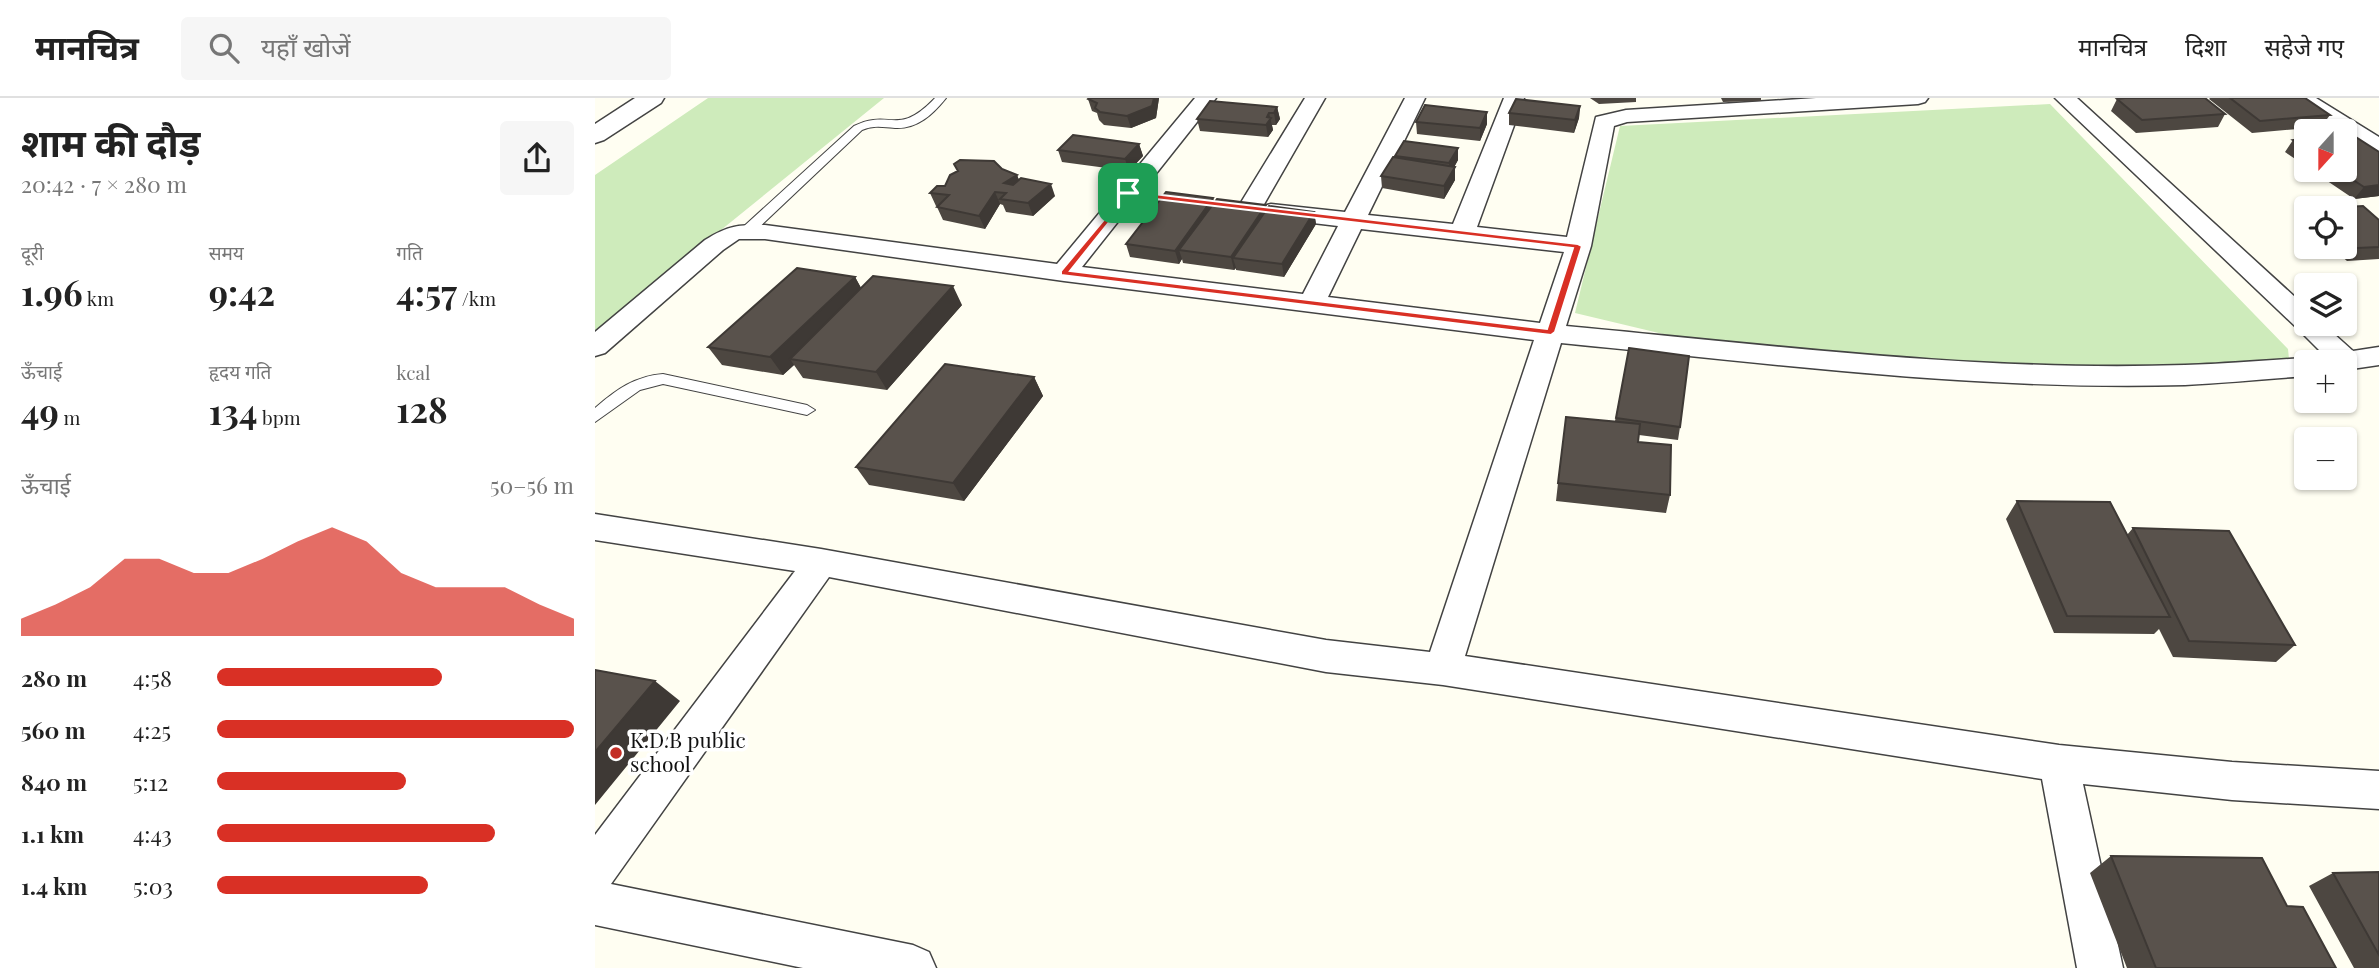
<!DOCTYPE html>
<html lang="hi">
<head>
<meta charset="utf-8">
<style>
	body { margin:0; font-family:"Playfair Display","Noto Sans Devanagari",serif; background:#f6f6f6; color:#222; height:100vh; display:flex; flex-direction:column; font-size:26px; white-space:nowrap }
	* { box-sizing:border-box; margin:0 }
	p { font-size:23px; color:#767676 }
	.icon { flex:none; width:38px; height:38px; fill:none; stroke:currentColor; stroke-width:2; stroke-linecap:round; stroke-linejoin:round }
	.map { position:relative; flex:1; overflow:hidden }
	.panel { display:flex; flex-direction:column; background:#fff; width:595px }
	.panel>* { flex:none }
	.needle { width:46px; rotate:201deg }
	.controls { position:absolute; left:1699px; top:21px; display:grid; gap:14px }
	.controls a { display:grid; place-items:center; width:63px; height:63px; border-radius:7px; background:#fff; box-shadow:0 2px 5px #0004; font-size:35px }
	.pin { position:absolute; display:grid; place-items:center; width:60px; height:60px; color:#fff; margin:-30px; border-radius:14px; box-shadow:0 4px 10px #0006 }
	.round { display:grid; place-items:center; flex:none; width:74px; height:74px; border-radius:7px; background:#f6f6f6 }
	.head { display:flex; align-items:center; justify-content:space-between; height:119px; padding:0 21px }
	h1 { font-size:38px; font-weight:700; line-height:52px }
	.figures { display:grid; grid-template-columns:repeat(3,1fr); gap:10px; height:119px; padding:7px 21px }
	.figures div { display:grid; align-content:center }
	.figures b { font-size:35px; font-weight:700 }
	.figures small { font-size:19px; font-weight:400 }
	.figures p { font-size:19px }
	.chart { height:196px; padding:14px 21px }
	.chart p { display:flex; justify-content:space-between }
	.chart svg { width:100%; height:126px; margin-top:7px; fill:#d93025; opacity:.7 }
	ul { padding:0 21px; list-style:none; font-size:23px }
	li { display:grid; grid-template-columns:112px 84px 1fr; align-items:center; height:52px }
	li i { height:18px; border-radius:9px; background:#d93025 }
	header { display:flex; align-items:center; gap:42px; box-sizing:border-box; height:98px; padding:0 35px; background:#fff; border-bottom:2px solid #e0e0e0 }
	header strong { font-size:33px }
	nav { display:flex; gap:38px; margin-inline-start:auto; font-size:24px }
	.search { width:490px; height:63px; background:#f6f6f6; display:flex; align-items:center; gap:18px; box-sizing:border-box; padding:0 24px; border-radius:7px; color:#767676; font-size:26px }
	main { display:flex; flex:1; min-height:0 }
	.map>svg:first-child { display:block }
</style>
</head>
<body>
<header>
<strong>मानचित्र</strong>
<div class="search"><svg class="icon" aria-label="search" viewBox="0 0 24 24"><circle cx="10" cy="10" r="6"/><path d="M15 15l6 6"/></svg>यहाँ खोजें</div>
<nav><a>मानचित्र</a><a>दिशा</a><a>सहेजे गए</a></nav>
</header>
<main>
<section class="panel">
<div class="head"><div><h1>शाम की दौड़</h1><p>20:42 · 7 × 280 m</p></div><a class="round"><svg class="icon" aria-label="share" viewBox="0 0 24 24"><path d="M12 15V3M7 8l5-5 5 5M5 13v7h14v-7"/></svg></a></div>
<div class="figures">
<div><p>दूरी</p><b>1.96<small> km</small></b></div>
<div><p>समय</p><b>9:42</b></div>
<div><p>गति</p><b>4:57<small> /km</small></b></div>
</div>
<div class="figures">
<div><p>ऊँचाई</p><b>49<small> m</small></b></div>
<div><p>हृदय गति</p><b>134<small> bpm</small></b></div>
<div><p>kcal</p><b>128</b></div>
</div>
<div class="chart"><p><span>ऊँचाई</span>50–56 m</p>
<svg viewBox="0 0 160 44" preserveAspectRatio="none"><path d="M0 44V38L10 33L20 27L30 17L40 17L50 22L60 22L70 17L80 11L90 6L100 11L110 22L120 27L130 27L140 27L150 33L160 38V44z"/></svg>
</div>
<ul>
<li><b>280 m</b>4:58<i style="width:63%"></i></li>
<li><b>560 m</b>4:25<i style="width:100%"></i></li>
<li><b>840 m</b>5:12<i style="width:53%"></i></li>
<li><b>1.1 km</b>4:43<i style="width:78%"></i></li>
<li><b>1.4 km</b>5:03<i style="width:59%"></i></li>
</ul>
</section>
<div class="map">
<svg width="1784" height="870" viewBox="0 0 1784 870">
	<rect width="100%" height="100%" fill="#fffef2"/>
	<path fill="#ceebbb" d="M 113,0 L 289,0 L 0,234 L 0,77 Z
		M 1455,6 L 1693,251 L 1694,261 L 1590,277 L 1403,275 L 1089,241 L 980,215 L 1025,28 Z"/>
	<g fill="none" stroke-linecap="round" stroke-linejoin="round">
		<defs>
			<path id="service" d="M 340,0 L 351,0 C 338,16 323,31 300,30 C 288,29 278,27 267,32 L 157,136 L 147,136 L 147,130 L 259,28 C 296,10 302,40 340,0 Z
				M 68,276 L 212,307 L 220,312 L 212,317 L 68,286 L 45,292 L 0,324 L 0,310 C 21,292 40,278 68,276 Z"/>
			<path id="minor" d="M 600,0 L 621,0 L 487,169 L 708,196 L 743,128 L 676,120 L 667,118 L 664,113 L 654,118 L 646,116 L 642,111 L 710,0 L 730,0 L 668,108 L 676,106 L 750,114 L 810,0 L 830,0 L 773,117 L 858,126 L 909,0 L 929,0 L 882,129 L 972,139 L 1001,19 L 1031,12 L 1221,0 L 1333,0 L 1330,4 L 1323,6 L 1032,24 L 1019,28 L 996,148 L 971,228 C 1175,247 1385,274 1590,267 C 1631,266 1671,262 1712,260 L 1723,264 L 1712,264 L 1712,278 C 1671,281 1630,285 1590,287 C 1382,293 1173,265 966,245 L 870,558 L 1464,647 L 1637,664 L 1784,673 L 1784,711 L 1637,702 L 1488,686 L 1528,870 L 1482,870 L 1447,681 L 848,587 L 731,574 L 234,479 L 16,786 L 318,847 L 334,854 L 341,870 L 208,870 L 0,827 L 0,737 L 200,473 L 0,442 L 0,416 L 226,451 L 731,542 L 835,554 L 939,242 L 469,183 L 170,141 L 144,141 L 128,152 L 10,255 L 0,258 L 0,234 L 110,142 C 134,127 143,127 170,127 L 462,166 ZM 766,131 L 969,154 L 945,225 L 733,199 Z
				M 1460,0 L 1482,0 L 1712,210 L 1712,226 L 1728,226 L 1758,253 L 1784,249 L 1784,267 L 1750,272 L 1750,264 L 1731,264 L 1733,261 L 1701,229 Z
				M 1696,0 L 1721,0 L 1784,39 L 1784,56 L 1750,37 L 1750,33 L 1744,33 Z"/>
			<path id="tertiary" d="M 40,0 L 69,0 L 66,5 L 9,42 L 0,45 L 0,26 Z"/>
		</defs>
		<use href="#service" stroke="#434343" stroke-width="2"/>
		<use href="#minor" stroke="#434343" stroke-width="3"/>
		<use href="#tertiary" stroke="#434343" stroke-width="3"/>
		<use href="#service" fill="#fff" fill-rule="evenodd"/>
		<use href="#minor" fill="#fff" fill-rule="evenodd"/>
		<use href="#tertiary" fill="#fff" fill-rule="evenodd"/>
	</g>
	<path fill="#4d4741" d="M 494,0 L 564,0 L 561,20 L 536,30 L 509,27 L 504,22 L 502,15 L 497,13 L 493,1 Z
		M 995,0 L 1041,0 L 1041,4 L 1004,6 Z
		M 1126,0 L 1166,0 L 1166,3 L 1128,4 Z
		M 1615,0 L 1710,0 L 1735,17 L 1726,29 L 1657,35 L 1614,1 Z
		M 1522,1 L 1630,16 L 1623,29 L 1541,35 L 1516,13 Z
		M 985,8 L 984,20 L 979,35 L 914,27 L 914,15 Z
		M 682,9 L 685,21 L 681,27 L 677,27 L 678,32 L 673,39 L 605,33 L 602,21 Z
		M 821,24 L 892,26 L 885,43 L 822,36 Z
		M 1712,40 L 1712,69 L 1690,54 L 1698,42 Z
		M 544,46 L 548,58 L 534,73 L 467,64 L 463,52 Z
		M 863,50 L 863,62 L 859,69 L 860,82 L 849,101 L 787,90 L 786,78 L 800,60 L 800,58 Z
		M 407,71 L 422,77 L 424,82 L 460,98 L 438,118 L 411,114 L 408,107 L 405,106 L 390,131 L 348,122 L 342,109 L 343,108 L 341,108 L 335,95 L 350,88 Z
		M 1716,72 L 1750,72 L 1784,98 L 1759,101 Z
		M 618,100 L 619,105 L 672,110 L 719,114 L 721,126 L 689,179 L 641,172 L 641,170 L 639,172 L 588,165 L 587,161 L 584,166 L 535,159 L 531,146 Z
		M 1750,110 L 1784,122 L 1784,161 L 1752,163 L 1736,149 L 1750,149 Z
		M 260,179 L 266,190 L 367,207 L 292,292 L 208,280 L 199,267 L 188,277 L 127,267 L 113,249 Z
		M 1034,250 L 1085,329 L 1083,342 L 1044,337 L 1043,344 L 1075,397 L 1071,415 L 961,403 L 963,385 L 1020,323 Z
		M 439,279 L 448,298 L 369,403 L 274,387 L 261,369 Z
		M 1422,403 L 1532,437 L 1538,430 L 1700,547 L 1681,564 L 1578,559 L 1564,531 L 1559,536 L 1459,535 L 1411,421 Z
		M 1516,758 L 1692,808 L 1741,870 L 1532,870 L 1495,775 Z
		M 1784,774 L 1784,870 L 1759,870 L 1714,788 L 1738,775 Z"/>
	<path fill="#3e3935" d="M 559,0 L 564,0 L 561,20 L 536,30 L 532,18 Z
		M 985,8 L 984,20 L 979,35 L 980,22 Z
		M 682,9 L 685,21 L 681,27 L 679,15 Z
		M 892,14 L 892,26 L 885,43 L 885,30 Z
		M 674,15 L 678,32 L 673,39 L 671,27 L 672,19 Z
		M 544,46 L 548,58 L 534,73 L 530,61 Z
		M 863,50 L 863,62 L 855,77 L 860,69 L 860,82 L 849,101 L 849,88 L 855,78 L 854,65 Z
		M 422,77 L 427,90 L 409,85 Z
		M 456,86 L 460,98 L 438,118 L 433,105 Z
		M 1784,87 L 1784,98 L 1759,101 L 1769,89 Z
		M 400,94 L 405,106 L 390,131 L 384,118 Z
		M 618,100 L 621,113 L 584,152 L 587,161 L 584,166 L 580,153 Z
		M 671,107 L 673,120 L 638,160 L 641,170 L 639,172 L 636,159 Z
		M 719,114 L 721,126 L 689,179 L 687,166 Z
		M 260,179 L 270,197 L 195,261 L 199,267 L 188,277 L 175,259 Z
		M 358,188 L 367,207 L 292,292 L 281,274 Z
		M 439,279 L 448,298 L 369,403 L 358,385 Z
		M 60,583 L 85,603 L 0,707 L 0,654 Z"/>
	<path fill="#59524c" stroke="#3e3935" stroke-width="2" d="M 494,0 L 559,0 L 557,8 L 532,18 L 505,14 L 500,10 L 502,5 L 493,1 Z
		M 1530,0 L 1610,0 L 1630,16 L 1547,22 L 1522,1 Z
		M 1635,0 L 1710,0 L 1735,17 L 1665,23 Z
		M 921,1 L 985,8 L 980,22 L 914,15 Z
		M 615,3 L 682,9 L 679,15 L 674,15 L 672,19 L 676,20 L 671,27 L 602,21 Z
		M 830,7 L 892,14 L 885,30 L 821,24 Z
		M 1753,34 L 1784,54 L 1784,87 L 1769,89 L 1743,72 L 1750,72 L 1750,35 Z
		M 478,37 L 544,46 L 530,61 L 463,52 Z
		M 1712,40 L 1712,51 L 1698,42 Z
		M 809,43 L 863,50 L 854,65 L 800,58 Z
		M 798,59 L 860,69 L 849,88 L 786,78 Z
		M 365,62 L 399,63 L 407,71 L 422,77 L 409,85 L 418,87 L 426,80 L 456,86 L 433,105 L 405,101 L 411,95 L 400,94 L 384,118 L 342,109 L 354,97 L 335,95 L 342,88 L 350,88 L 355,77 L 363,73 L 359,66 Z
		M 571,94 L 618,100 L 580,153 L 531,146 Z
		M 622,101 L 671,107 L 636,159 L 584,152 Z
		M 674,108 L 719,114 L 687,166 L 638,160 Z
		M 1768,108 L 1784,122 L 1784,149 L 1762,150 L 1750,140 L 1750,110 L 1729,110 Z
		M 202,170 L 260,179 L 175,259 L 113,249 Z
		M 278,178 L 358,188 L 281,274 L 195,261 Z
		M 1034,250 L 1094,258 L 1085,329 L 1021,320 Z
		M 350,266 L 439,279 L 358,385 L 261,369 Z
		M 971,319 L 1045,326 L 1043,344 L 1076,347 L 1075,397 L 963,385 Z
		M 1422,403 L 1515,404 L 1575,519 L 1472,518 Z
		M 1538,430 L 1634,433 L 1700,547 L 1594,543 Z
		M 0,572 L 60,583 L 0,654 Z
		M 1516,758 L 1667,760 L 1692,808 L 1708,809 L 1741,870 L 1561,870 Z
		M 1784,774 L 1784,857 L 1738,775 Z"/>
	<path fill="#d93025" stroke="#fff" stroke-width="2" fill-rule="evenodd" d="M 533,93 L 983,146 L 987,148 L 960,234 L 956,237 L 466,177 L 466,173 ZM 535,98 L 978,150 L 952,231 L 475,173 Z"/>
	<circle fill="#c32e25" stroke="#fff" stroke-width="2.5" cx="21" cy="655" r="7"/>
	<g text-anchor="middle" stroke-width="7" stroke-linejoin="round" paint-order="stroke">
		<g font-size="21" fill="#101010" stroke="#fff" text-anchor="start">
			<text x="35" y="650">K.D.B public<tspan x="35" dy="24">school</tspan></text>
		</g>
	</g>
</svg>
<div class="controls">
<a><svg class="needle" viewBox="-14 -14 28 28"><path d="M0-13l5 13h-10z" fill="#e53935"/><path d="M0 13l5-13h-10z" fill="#767676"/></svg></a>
<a><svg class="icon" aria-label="locate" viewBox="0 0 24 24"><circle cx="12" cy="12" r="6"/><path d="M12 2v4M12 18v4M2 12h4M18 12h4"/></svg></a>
<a><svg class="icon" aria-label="layers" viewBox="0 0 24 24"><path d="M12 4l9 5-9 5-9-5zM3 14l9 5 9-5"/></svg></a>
<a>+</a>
<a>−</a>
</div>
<div class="pin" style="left:533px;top:95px;background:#1e9e55"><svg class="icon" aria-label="arrive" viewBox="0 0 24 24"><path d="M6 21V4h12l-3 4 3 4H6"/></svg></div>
</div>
</main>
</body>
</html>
